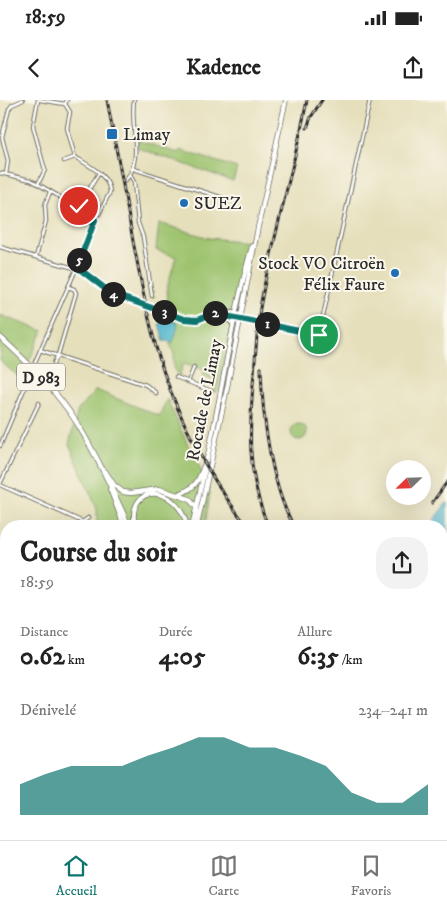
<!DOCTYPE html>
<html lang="fr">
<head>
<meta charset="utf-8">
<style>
	body { margin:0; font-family:"IM FELL DW Pica",serif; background:#f2f2f2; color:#222; height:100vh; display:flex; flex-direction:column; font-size:19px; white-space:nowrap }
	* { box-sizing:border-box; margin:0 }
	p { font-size:16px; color:#767676 }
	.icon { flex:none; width:28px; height:28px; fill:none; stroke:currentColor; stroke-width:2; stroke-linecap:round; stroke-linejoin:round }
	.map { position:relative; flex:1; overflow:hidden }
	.sheet { position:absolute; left:0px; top:420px; width:448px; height:320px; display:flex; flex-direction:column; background:#fff; border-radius:20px 20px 0 0; box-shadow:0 5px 20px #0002 }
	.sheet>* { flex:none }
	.needle { width:32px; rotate:247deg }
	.tools { position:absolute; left:386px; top:360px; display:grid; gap:10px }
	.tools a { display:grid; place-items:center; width:45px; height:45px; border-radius:50%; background:#fff; box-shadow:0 5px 20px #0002; font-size:25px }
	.pin { position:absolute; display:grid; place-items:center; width:42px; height:42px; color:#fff; margin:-21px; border:2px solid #fff; border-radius:50%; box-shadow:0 1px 5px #0007 }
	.km { position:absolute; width:25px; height:25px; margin:-12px; border-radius:50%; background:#222; color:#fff; font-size:14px; line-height:25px; text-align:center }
	.round { display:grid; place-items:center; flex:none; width:52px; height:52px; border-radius:20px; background:#f2f2f2 }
	.head { display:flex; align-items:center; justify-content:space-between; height:85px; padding:0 20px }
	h1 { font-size:28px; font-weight:700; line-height:38px }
	.metrics { display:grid; grid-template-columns:repeat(3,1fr); gap:8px; height:85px; padding:5px 20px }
	.metrics div { display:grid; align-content:center }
	.metrics b { font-size:25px; font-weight:700 }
	.metrics small { font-size:14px; font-weight:400 }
	.metrics p { font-size:14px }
	.chart { height:140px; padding:10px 20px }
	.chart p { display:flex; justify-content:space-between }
	.chart svg { width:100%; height:90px; margin-top:5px; fill:#0f766e; opacity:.7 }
	.status { display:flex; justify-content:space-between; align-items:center; height:35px; padding:0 25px; background:#fff; direction:ltr }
	.status svg { height:14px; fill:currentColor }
	header { display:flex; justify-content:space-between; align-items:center; height:65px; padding:0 20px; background:#fff; font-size:22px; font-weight:700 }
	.tabs { display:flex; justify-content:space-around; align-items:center; height:70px; border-top:1px solid #e0e0e0; background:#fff; font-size:14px; color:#767676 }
	.tabs a { display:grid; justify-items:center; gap:2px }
	.tabs .active { color:#0f766e }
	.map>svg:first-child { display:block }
</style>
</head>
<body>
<div class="status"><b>18:59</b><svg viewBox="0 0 49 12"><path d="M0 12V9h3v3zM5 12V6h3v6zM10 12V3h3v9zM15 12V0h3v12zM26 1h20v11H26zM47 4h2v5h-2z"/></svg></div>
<header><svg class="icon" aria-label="back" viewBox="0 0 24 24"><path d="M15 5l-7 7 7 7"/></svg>Kadence<svg class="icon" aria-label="share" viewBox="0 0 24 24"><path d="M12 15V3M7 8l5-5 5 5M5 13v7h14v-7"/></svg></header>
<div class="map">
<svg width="447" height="740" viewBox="0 0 447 740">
	<rect width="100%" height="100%" fill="#fbf7ec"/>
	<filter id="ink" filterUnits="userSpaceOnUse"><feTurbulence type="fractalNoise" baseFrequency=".02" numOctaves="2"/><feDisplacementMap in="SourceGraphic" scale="10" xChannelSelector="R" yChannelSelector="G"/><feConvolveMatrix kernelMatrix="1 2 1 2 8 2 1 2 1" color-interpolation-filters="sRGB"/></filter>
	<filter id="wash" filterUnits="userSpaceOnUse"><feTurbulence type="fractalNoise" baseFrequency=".0096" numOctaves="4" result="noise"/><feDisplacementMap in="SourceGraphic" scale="20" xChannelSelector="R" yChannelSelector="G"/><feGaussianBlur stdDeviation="1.12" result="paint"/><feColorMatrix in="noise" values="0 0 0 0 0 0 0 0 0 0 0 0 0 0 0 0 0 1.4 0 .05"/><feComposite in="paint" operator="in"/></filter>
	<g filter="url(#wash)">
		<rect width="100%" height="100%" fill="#e5dfbb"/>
		<path fill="#9dc36e" stroke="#64774c" d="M 137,40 L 179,53 L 180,50 L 237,68 L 233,81 L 138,48 Z
			M 159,123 L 209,138 L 250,142 L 217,292 L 212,292 L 217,280 L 203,276 L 204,270 L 184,263 L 179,277 L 174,267 L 174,254 L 159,216 L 168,210 L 167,188 L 176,157 L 156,150 Z
			M 0,215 L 43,231 L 30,259 L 19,277 L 0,261 Z
			M 96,290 L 159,316 L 167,299 L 188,345 L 198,363 L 210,393 L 205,426 L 97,426 L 97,409 L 69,344 L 78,310 Z
			M291 332a8 8 0 1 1 16 0a8 8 0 1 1-16 0Z
			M 447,500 L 447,598 L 441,592 L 441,507 Z
			M 441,617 L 447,623 L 447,669 L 441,674 Z
			M 85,734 L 182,734 L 176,740 L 83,740 Z
			M 241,734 L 271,734 L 266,740 L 235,740 Z
			M 282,734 L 341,734 L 348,740 L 290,740 Z"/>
		<path fill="#4bb4ca" stroke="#3b707a" d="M 166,219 L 176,222 L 178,226 L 173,242 L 164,241 L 159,224 L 161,221 Z
			M 447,402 L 447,471 L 441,477 L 441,426 L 429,426 Z
			M 447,669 L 447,740 L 373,740 L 379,734 L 441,734 L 441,674 Z
			M 182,734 L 241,734 L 235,740 L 177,740 Z"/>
	</g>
	<g filter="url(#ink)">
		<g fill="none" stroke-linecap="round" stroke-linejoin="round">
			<defs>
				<path id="street" d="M 38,0 L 33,26 L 45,70 L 38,84
					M 40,0 L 65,4
					M 64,61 L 75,57
					M 134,69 L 226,99
					M 0,73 L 31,80 L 94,117
					M 6,74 L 8,61 L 2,37 L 9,9 L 12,5 L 23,0
					M 130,75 L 134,82 L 138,123 L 143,137 L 152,196
					M 125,81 C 144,61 130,26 134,0
					M 78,107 L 99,73
					M 0,147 L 74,168 L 77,167 L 112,194 L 184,219 L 197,219 L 225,211 L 240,214
					M 36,157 L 46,121 L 45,105 L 50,92
					M 222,213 L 233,225
					M 226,216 L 319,235 L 370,0
					M 40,250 L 146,285 L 156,293
					M 35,262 L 77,167 L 93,127 L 94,117 L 99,114 L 110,92 C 109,75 88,65 75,57 L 67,28 L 70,12 L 65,4 L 67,0
					M 54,263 L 58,255 L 76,193 L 74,189 L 68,187
					M 176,277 L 211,291
					M 188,282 L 194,267
					M 0,346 L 31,273
					M 0,384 L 39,303
					M 0,385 L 83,422
					M 77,426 L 88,418
					M 0,488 L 6,483
					M 0,538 L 6,524
					M 0,623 L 6,626
					M 0,651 L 6,654
					M 0,705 L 6,694
					M 268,740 L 273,734"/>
				<path id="secondary" d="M 207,359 C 223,288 232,216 252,146
					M 110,389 L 124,426
					M 135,426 C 126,383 177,383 187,426
					M 192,426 L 205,369
					M 197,426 L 225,298 L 258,127 L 286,0
					M 74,740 L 76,734"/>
				<path id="primary" d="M 0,237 C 29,263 56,290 77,323 C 97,356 113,391 129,426
					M 105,371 L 114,385 L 123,392 L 131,393 L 159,389 L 189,399 L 196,407 L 197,424
					M 179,394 C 199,387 200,376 207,358
					M 347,734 L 354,740"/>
			</defs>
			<use href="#street" stroke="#6c6a5d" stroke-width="4.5"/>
			<use href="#secondary" stroke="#6c6a5d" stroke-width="5.5"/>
			<use href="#primary" stroke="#6c6a5d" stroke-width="6"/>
			<use href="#street" stroke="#fff" stroke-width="2.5"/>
			<use href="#secondary" stroke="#fff" stroke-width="4"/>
			<use href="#primary" stroke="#fff" stroke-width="4.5"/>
			<defs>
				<path id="rail" d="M 107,0 C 116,47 125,94 133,141 C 142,185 149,228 163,270 C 182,326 211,380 247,426
					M 307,28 L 311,17 L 322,0
					M 261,268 C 262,313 271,387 294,426
					M 432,403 L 447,382
					M 268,426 C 246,372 249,329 254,273 C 256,251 257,229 260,208 C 272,138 294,70 307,0
					M 441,614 L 447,621"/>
			</defs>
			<use href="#rail" stroke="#2b2b2b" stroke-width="3"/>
			<use href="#rail" stroke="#fbf7ec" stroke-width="1" stroke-dasharray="4" stroke-linecap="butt"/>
		</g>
	</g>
	<g fill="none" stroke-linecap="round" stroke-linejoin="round" filter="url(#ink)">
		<defs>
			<path id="route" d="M 79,106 L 78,107 L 93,116 L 95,120 L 77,167 L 112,194 L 184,219 L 197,220 L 212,214 L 222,213 L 226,216 L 319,235"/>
		</defs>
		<use href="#route" stroke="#fff" stroke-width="10"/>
		<use href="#route" stroke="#0f766e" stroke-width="6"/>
	</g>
	<g fill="#1f6fb2" stroke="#fbf7ec" stroke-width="2">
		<rect x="106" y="28" width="12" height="12" rx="2.5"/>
		<circle cx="184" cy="103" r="5"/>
		<circle cx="395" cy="173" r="5"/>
	</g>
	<g text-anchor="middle" stroke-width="4" stroke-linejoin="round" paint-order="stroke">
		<rect fill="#fbf7ec" stroke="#696865" stroke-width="1" x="17" y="263.5" width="48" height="27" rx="4"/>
		<g font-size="16" font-weight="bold" fill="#2b2b2b">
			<text x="41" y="283">D 983</text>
		</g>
		<g font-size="18" fill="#2b2b2b" stroke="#fbf7ec" text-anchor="start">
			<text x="123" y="40">Limay</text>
			<text x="194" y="109">SUEZ</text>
			<text x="385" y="169" text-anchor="end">Stock VO Citroën<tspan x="385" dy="21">Félix Faure</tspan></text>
		</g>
		<g font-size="18" fill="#2b2b2b" stroke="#fbf7ec">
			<text transform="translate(204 300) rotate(-79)" y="6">Rocade de Limay</text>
		</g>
	</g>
</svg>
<div class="tools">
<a><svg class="needle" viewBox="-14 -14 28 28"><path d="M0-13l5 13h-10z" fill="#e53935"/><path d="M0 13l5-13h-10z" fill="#767676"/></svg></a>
</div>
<div class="pin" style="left:319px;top:235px;background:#1e9e55"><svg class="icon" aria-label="arrive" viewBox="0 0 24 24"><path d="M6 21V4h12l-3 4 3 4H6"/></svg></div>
<div class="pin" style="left:79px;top:106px;background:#d93025"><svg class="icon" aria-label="check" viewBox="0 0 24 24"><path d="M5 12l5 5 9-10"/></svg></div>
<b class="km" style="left:267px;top:224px">1</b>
<b class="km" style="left:215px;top:213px">2</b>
<b class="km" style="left:164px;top:212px">3</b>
<b class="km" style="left:113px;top:194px">4</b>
<b class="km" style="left:79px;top:160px">5</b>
<section class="sheet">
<div class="head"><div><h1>Course du soir</h1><p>18:59</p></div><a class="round"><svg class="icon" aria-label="share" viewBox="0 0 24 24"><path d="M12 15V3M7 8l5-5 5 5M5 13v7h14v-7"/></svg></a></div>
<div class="metrics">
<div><p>Distance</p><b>0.62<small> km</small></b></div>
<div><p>Durée</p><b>4:05</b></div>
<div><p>Allure</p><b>6:35<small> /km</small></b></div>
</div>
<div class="chart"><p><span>Dénivelé</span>234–241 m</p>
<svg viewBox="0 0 160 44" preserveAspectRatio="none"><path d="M0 44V29L10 24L20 20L30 20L40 20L50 15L60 11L70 6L80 6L90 11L100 11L110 15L120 20L130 33L140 38L150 38L160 29V44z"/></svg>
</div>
</section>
</div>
<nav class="tabs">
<a class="active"><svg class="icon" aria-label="home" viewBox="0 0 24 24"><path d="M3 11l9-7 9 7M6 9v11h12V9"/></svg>Accueil</a>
<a><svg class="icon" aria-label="map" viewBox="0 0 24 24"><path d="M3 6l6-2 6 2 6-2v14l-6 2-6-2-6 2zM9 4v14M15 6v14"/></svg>Carte</a>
<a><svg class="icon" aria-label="saved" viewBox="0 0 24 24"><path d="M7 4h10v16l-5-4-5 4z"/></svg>Favoris</a>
</nav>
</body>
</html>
